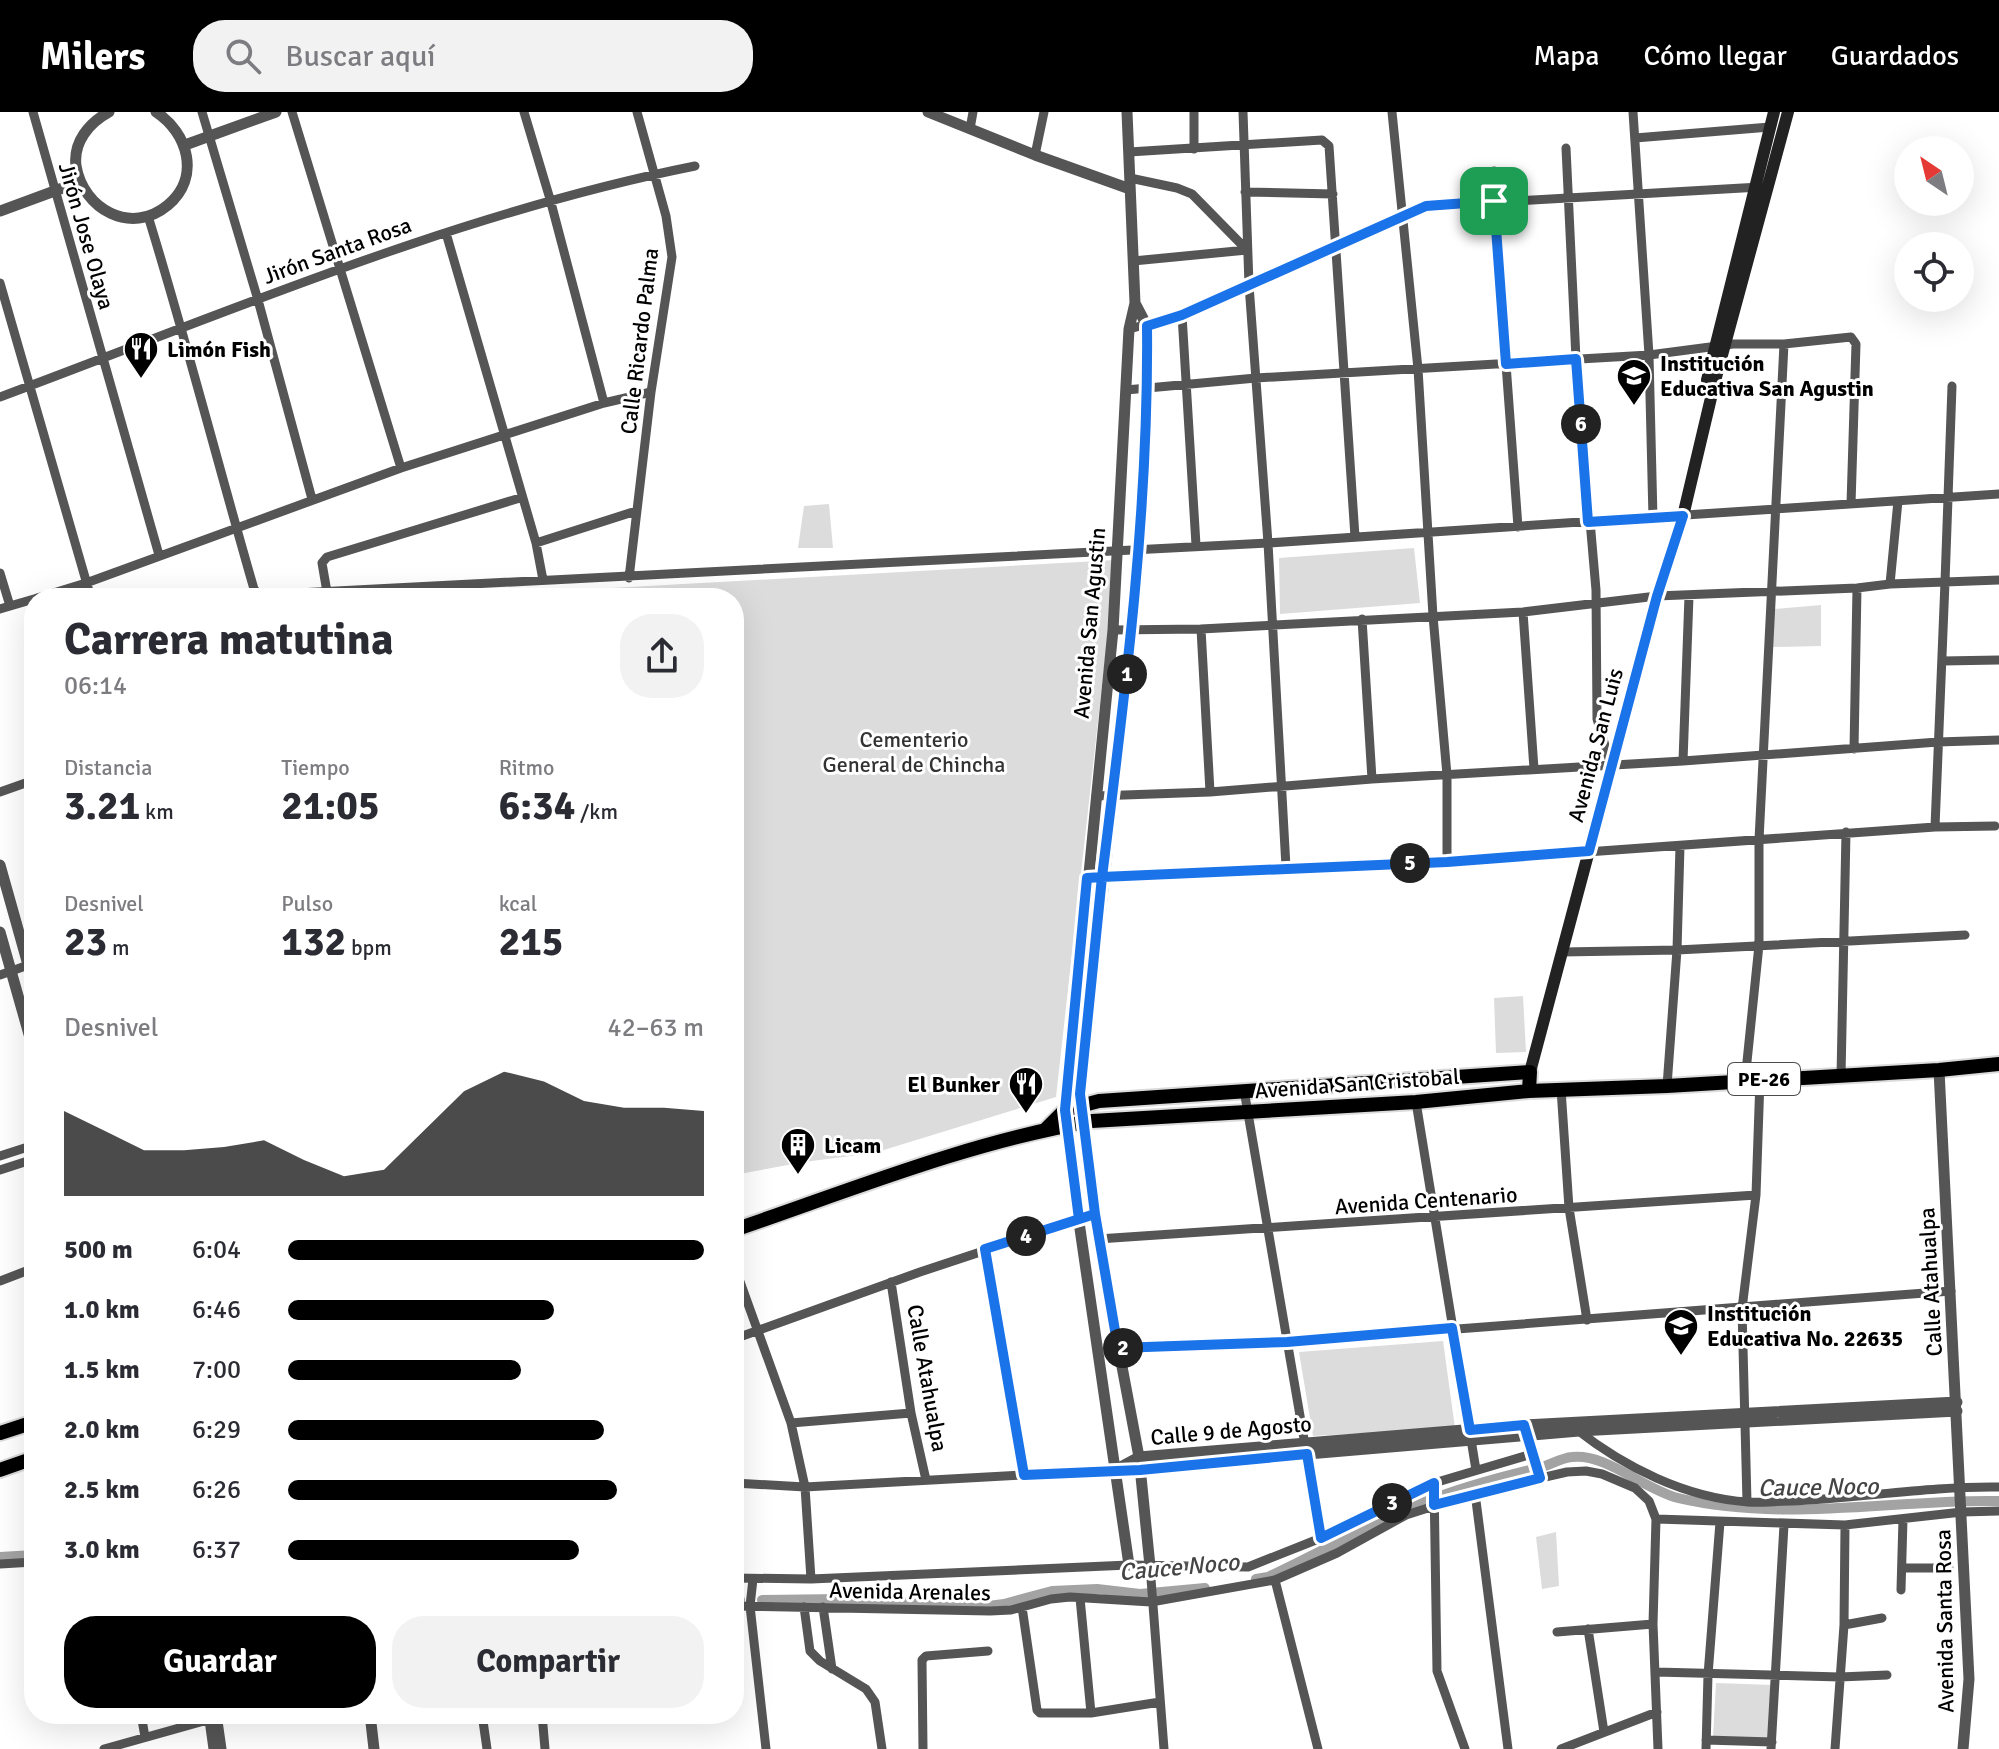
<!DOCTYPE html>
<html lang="es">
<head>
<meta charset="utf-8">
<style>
	body { margin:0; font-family:Signika,sans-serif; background:#f2f2f3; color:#2b2b33; height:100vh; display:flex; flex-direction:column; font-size:30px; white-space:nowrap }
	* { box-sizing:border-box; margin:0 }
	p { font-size:26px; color:#7c7c81 }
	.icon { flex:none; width:44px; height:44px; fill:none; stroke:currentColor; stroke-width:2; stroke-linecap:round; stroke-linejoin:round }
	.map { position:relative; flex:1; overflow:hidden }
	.sheet { position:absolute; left:24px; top:476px; width:720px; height:1136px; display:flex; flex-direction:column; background:#fff; border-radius:32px; box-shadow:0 8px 32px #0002 }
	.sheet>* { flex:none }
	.needle { width:52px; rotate:325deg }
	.controls { position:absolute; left:1894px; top:24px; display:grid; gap:16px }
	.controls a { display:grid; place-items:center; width:80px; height:80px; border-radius:50%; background:#fff; box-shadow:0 8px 32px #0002; font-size:40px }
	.pin { position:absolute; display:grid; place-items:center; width:68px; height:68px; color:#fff; margin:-34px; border-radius:16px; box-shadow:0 4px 12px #0006 }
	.km { position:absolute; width:40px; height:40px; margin:-20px; border-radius:50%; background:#222; color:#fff; font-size:22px; line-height:40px; text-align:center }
	.round { display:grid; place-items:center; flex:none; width:84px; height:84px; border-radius:32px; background:#f2f2f3 }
	.overview { display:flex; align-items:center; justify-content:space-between; height:136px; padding:0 40px }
	h1 { font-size:44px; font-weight:700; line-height:60px }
	.metrics { display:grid; grid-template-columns:repeat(3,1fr); gap:12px; height:136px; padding:8px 40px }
	.metrics div { display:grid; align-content:center }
	.metrics b { font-size:40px; font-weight:700 }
	.metrics small { font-size:22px; font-weight:400 }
	.metrics p { font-size:22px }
	.chart { height:224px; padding:16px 40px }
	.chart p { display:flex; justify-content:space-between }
	.chart svg { width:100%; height:144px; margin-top:8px; fill:#000; opacity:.7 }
	.button { display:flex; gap:16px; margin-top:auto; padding:16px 40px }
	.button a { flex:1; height:92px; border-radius:32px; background:#000; color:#fff; font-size:32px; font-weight:700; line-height:92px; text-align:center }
	.button a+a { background:#f2f2f3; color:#2b2b33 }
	ul { padding:0 40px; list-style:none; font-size:26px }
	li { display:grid; grid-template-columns:128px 96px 1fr; align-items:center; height:60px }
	li i { height:20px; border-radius:10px; background:#000 }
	header { display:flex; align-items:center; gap:48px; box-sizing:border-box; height:112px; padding:0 40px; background:#000; color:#fff }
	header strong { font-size:38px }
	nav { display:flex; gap:44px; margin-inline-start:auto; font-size:28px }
	.search { width:560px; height:72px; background:#f2f2f3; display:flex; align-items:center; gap:20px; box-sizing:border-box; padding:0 28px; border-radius:32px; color:#7c7c81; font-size:30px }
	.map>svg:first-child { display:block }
</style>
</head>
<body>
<header>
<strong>Milers</strong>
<div class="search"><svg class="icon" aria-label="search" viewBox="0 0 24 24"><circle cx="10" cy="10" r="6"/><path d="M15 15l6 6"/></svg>Buscar aquí</div>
<nav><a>Mapa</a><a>Cómo llegar</a><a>Guardados</a></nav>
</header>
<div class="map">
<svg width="1999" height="1637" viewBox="0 0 1999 1637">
	<rect width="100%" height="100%" fill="#fff"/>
	<path fill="#dcdcdc" d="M 829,392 L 833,436 L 798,436 L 804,394 Z
		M 1414,436 L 1420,491 L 1280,502 L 1279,446 Z
		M 1116,448 L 1056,985 L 874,1041 L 804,1050 L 734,1063 L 734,486 L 431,486 Z
		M 1821,493 L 1821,534 L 1772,535 L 1774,497 Z
		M 1523,884 L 1526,940 L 1496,941 L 1494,886 Z
		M 1443,1229 L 1455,1316 L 1313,1324 L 1299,1240 Z
		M 1556,1420 L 1559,1474 L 1542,1477 L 1536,1425 Z
		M 1716,1571 L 1773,1573 L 1770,1628 L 1713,1625 Z"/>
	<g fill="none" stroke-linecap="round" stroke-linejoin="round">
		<path stroke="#a3a3a3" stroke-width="10" d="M 0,1445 L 34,1443
			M 1256,1467 L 1268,1465 C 1321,1440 1372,1411 1427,1389 C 1463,1375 1500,1365 1538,1356 C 1549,1354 1560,1346 1572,1345 C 1606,1341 1643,1377 1678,1386 C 1784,1411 1892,1387 1999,1389
			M 734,1488 L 740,1488
			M 762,1488 L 842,1487 L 981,1495 L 1004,1492 L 1052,1479 L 1097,1477 L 1140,1482 L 1205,1476"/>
		<defs>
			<path id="trunk" d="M 1046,1017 L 1065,998 L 1099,989 L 1530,960 L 1529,979
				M 734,1118 C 851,1078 969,1030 1092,1009 L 1416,990 L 1529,979 L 1667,974 L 1939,958 L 1999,952
				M 0,1321 L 34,1310
				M 0,1358 L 34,1346"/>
		</defs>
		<use href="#trunk" stroke="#dbdbdb" stroke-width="18"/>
		<path stroke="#555" stroke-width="9" d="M 33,0 L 159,443
			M 202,0 L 258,188 L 312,387
			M 292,0 L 401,356
			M 524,0 L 550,87 L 604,291
			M 1194,0 L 1194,37
			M 1243,0 L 1249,173 L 1268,431 L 1286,755
			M 1392,0 L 1418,257 L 1433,504 L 1447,663 L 1447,750
			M 1633,0 L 1649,243 L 1653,406
			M 970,17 L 973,0
			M 1635,26 L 1770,15
			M 1566,36 L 1576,247 L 1596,478 L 1597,607 L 1611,653
			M 1129,40 L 1322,28 L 1329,34 L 1355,425
			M 1035,43 L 1044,0
			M 1494,59 L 1494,89 L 1518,415
			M 1130,66 L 1177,76 L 1192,82 L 1247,138 L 1133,149
			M 1245,80 L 1333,82
			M 148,104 C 186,227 218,353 254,477 L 259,483 L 1268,431 L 1999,382
			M 446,121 L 536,431 L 543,468
			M 0,171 L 91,486
			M 1182,203 L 1196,433
			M 1129,217 L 1182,203 L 1426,94 L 1760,75
			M 1952,274 L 1945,470 L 1999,468
			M 1126,278 L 1256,266 L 1649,243 L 1733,232 L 1784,232 L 1851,225 L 1856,232 L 1851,392
			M 0,285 C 229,200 455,102 695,54
			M 536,431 L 636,399
			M 0,461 L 10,494
			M 629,466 L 651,280 L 672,145 L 666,104 L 637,0
			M 327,480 L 322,451 L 327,445 L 520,386
			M 37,486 L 86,471 L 401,356 L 604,291 L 651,280
			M 0,497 L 34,487
			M 1523,500 L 1534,657
			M 1362,507 L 1372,667
			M 1201,517 L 1210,680
			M 1113,518 L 1201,517 L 1523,500 L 1657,484 L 1857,476 L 1890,472
			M 1942,549 L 1999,548
			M 1854,637 L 1857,476
			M 1683,649 L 1689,484
			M 0,680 L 34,668
			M 1096,684 L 1210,680 L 1372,667 L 1683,649 L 1938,630 L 1999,628
			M 1935,715 L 1995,714
			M 1087,766 L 1447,750 L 1935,715 L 1945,470 L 1890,472 L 1898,389
			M 1562,840 L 1677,838 L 1965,823
			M 0,863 L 34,851
			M 1841,964 L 1846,720
			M 1745,969 L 1759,833 L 1759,728 L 1784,232
			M 1667,974 L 1677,838 L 1680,734
			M 1561,977 L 1569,1096 L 1587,1208
			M 1244,978 L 1321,1426
			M 1416,990 L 1476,1358
			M 0,1044 L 34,1033
			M 0,1058 L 34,1047
			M 1098,1127 L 1756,1083
			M 985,1137 L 1024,1363
			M 734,1153 L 791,1311 L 805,1375 L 811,1467
			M 0,1169 L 34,1156
			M 891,1170 L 911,1301 L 926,1368
			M 734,1227 L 920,1160 L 1095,1102
			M 1118,1236 L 1287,1230 L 1951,1179
			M 791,1311 L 911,1301
			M 1576,1317 C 1624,1355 1686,1386 1748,1390 C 1762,1391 1777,1389 1791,1389 C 1861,1386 1930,1374 1999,1375
			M 1532,1342 L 1540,1366
			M 734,1371 L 805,1375 L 1115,1358
			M 1434,1371 L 1437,1559 L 1465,1637
			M 1475,1381 L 1508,1637
			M 1747,1390 L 1742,1197 L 1756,1083 L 1760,967
			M 1656,1407 L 1653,1512 L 1658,1637
			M 0,1452 L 34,1450
			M 1150,1454 L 1164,1637
			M 1903,1456 L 1949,1456
			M 734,1466 L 811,1467 L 1129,1453 L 1248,1455 L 1321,1426 L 1434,1371 L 1532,1342 L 1527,1319
			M 753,1467 L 750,1494 L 766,1637
			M 1275,1468 L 1318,1637
			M 1901,1478 L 1903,1407
			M 1080,1486 L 1091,1601
			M 734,1494 L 990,1499 L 1011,1498 L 1051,1487 L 1070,1485 L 1151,1490 L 1275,1468 L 1337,1441 L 1406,1403 L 1475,1381 L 1567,1360 L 1586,1359 L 1602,1362 L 1635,1376 L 1649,1389 L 1656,1407 L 1845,1413 L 1962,1400 L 1999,1399
			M 804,1495 L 810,1539 L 820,1549 L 866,1577 L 875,1590 L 882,1637
			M 823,1495 L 832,1557
			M 1022,1495 L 1037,1598 L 1040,1601 L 1091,1601 L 1160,1590
			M 1844,1513 L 1882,1506
			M 1588,1517 L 1604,1620
			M 1557,1520 L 1653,1512
			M 1656,1560 L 1840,1565 L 1887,1563
			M 141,1602 L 145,1625
			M 217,1602 L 222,1637
			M 482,1602 L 487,1637
			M 542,1602 L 545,1637
			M 209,1608 L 213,1637
			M 1706,1628 L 1772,1630
			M 104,1637 L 229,1602
			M 923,1637 L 922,1548 L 926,1544 L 988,1539
			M 1561,1637 L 1657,1600
			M 1706,1637 L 1708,1563 L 1720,1410
			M 1771,1637 L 1784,1413
			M 1835,1637 L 1844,1513 L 1845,1413"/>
		<path stroke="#555" stroke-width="11" d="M 109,0 C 89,11 73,30 76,54 C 83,97 131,124 168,93 C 201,65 188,21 156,0
			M 928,0 L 1035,43 L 1130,77
			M 185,33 L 276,0
			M 0,99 L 79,70
			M 0,753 L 34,874
			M 0,820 L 34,940
			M 1939,958 L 1969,1567 L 1963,1637
			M 1080,982 L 1132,519 L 1138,438 L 1148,276 L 1147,214 L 1135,191
			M 1067,985 L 1113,518 L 1129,217 L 1135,191 L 1127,0
			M 1082,1011 L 1098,1127 L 1139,1345 L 1150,1454
			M 1065,1014 L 1129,1453
			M 1115,1358 L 1139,1345 L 1524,1313 L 1957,1290
			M 1120,1358 L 1579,1319 L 1957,1299
			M 370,1602 L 374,1637"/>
		<path stroke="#222" stroke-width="12" d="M 1707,268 L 1774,0
			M 1530,960 L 1657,484 L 1683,404 L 1715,269 L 1788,0"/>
		<use href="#trunk" stroke="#000" stroke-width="14"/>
	</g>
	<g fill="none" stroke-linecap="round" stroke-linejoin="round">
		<defs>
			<path id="route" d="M 1494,89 L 1426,94 L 1182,203 L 1147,214 C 1149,398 1125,582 1102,765 L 1087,766 L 1065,998 L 1079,1107 L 1095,1102 L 1118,1236 L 1287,1230 L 1452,1216 L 1470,1318 L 1524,1313 L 1540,1366 L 1434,1393 L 1434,1371 L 1321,1426 L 1307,1342 L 1140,1358 L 1024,1363 L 985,1137 L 1095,1102 L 1080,982 L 1102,765 L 1447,750 L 1589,739 L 1657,484 L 1683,404 L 1588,410 L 1576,247 L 1506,252 L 1494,89"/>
		</defs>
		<use href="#route" stroke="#fff" stroke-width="16"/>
		<use href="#route" stroke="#1a73e8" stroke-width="10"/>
	</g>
	<defs>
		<symbol id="restaurant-pin" viewBox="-11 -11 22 30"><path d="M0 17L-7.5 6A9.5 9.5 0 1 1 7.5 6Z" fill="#000" stroke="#fff"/><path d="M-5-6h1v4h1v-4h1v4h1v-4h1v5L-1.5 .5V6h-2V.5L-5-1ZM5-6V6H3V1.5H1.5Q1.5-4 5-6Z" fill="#fff"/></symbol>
		<symbol id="school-pin" viewBox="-11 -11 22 30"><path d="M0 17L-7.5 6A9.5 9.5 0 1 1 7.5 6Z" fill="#000" stroke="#fff"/><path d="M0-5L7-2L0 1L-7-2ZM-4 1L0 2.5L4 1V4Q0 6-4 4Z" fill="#fff"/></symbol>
		<symbol id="building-pin" viewBox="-11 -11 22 30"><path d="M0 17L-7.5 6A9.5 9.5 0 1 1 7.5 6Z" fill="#000" stroke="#fff"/><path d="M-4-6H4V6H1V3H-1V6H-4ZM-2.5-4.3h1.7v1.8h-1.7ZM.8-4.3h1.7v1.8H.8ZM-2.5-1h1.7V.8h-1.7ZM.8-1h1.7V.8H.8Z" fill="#fff"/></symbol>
	</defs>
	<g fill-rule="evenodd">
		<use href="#restaurant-pin" x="121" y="217" width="40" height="54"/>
		<use href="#school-pin" x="1614" y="244" width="40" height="54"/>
		<use href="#restaurant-pin" x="1006" y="952" width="40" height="54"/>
		<use href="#building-pin" x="778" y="1013" width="40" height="54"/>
		<use href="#school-pin" x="1661" y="1194" width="40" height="54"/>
	</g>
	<g text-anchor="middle" stroke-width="6" stroke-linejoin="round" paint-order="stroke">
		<rect fill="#fff" stroke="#4c4c4c" stroke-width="2" x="1728" y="951" width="72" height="32" rx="6"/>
		<g font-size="20" font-weight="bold" fill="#000">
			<text x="1764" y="974">PE-26</text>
		</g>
		<g font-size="22" fill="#000" stroke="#fff">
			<text transform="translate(87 124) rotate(74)" y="8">Jirón Jose Olaya</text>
			<text transform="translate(337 138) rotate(-20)" y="8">Jirón Santa Rosa</text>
			<text transform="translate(639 229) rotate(-83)" y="8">Calle Ricardo Palma</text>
			<text transform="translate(1089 511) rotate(-85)" y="8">Avenida San Agustin</text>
			<text transform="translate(1595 633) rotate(-75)" y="8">Avenida San Luis</text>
			<text transform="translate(1357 971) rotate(-4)" y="8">Avenida San Cristobal</text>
			<text transform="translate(1426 1088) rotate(-4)" y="8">Avenida Centenario</text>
			<text transform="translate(1930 1170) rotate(-93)" y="8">Calle Atahualpa</text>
			<text transform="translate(928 1266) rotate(80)" y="8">Calle Atahualpa</text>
			<text transform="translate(1231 1318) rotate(-5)" y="8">Calle 9 de Agosto</text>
			<text transform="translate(910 1479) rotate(1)" y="8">Avenida Arenales</text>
			<text transform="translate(1944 1509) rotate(-91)" y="8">Avenida Santa Rosa</text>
		</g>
		<g font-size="22" font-weight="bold" fill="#000" stroke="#fff" text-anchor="start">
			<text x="167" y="245">Limón Fish</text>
			<text x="1660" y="259">Institución<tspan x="1660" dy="25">Educativa San Agustin</tspan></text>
			<text x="1000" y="980" text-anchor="end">El Bunker</text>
			<text x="824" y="1041">Licam</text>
			<text x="1707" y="1209">Institución<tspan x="1707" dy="25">Educativa No. 22635</tspan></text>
		</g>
		<g font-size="22" fill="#333" stroke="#fff">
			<text x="914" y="635">Cementerio<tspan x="914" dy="25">General de Chincha</tspan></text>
		</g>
		<g font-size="24" font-style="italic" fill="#444" stroke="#fff">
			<text transform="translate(1818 1375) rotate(-1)" y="8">Cauce Noco</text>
			<text transform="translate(1179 1455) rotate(-5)" y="8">Cauce Noco</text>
		</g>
	</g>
</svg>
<div class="controls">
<a><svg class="needle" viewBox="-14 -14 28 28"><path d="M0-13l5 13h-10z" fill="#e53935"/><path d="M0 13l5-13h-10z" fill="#7c7c81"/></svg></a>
<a><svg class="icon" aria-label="locate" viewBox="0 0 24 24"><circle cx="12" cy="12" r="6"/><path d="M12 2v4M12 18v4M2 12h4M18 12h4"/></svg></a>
</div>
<div class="pin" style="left:1494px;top:89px;background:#1e9e55"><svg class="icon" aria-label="arrive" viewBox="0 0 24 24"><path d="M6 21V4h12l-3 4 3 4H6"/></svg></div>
<b class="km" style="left:1127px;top:562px">1</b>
<b class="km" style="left:1123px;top:1236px">2</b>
<b class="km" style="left:1392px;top:1391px">3</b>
<b class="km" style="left:1026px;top:1124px">4</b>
<b class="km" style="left:1410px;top:751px">5</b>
<b class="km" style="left:1581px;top:312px">6</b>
<section class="sheet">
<div class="overview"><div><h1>Carrera matutina</h1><p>06:14</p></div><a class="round"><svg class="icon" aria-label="share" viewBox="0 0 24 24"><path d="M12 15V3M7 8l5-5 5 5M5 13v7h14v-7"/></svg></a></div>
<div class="metrics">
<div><p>Distancia</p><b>3.21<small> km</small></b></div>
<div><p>Tiempo</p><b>21:05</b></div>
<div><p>Ritmo</p><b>6:34<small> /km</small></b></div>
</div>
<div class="metrics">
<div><p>Desnivel</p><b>23<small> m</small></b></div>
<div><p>Pulso</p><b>132<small> bpm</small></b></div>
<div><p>kcal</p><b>215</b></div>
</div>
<div class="chart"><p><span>Desnivel</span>42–63 m</p>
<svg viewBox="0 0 160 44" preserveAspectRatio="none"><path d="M0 44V18L10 24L20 30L30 30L40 29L50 27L60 33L70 38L80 36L90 24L100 12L110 6L120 9L130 15L140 17L150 17L160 18V44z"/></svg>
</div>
<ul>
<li><b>500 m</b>6:04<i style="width:100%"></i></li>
<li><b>1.0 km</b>6:46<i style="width:64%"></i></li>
<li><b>1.5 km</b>7:00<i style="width:56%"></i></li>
<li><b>2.0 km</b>6:29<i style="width:76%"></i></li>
<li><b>2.5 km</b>6:26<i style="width:79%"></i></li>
<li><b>3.0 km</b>6:37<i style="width:70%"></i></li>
</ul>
<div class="button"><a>Guardar</a><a>Compartir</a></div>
</section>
</div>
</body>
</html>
